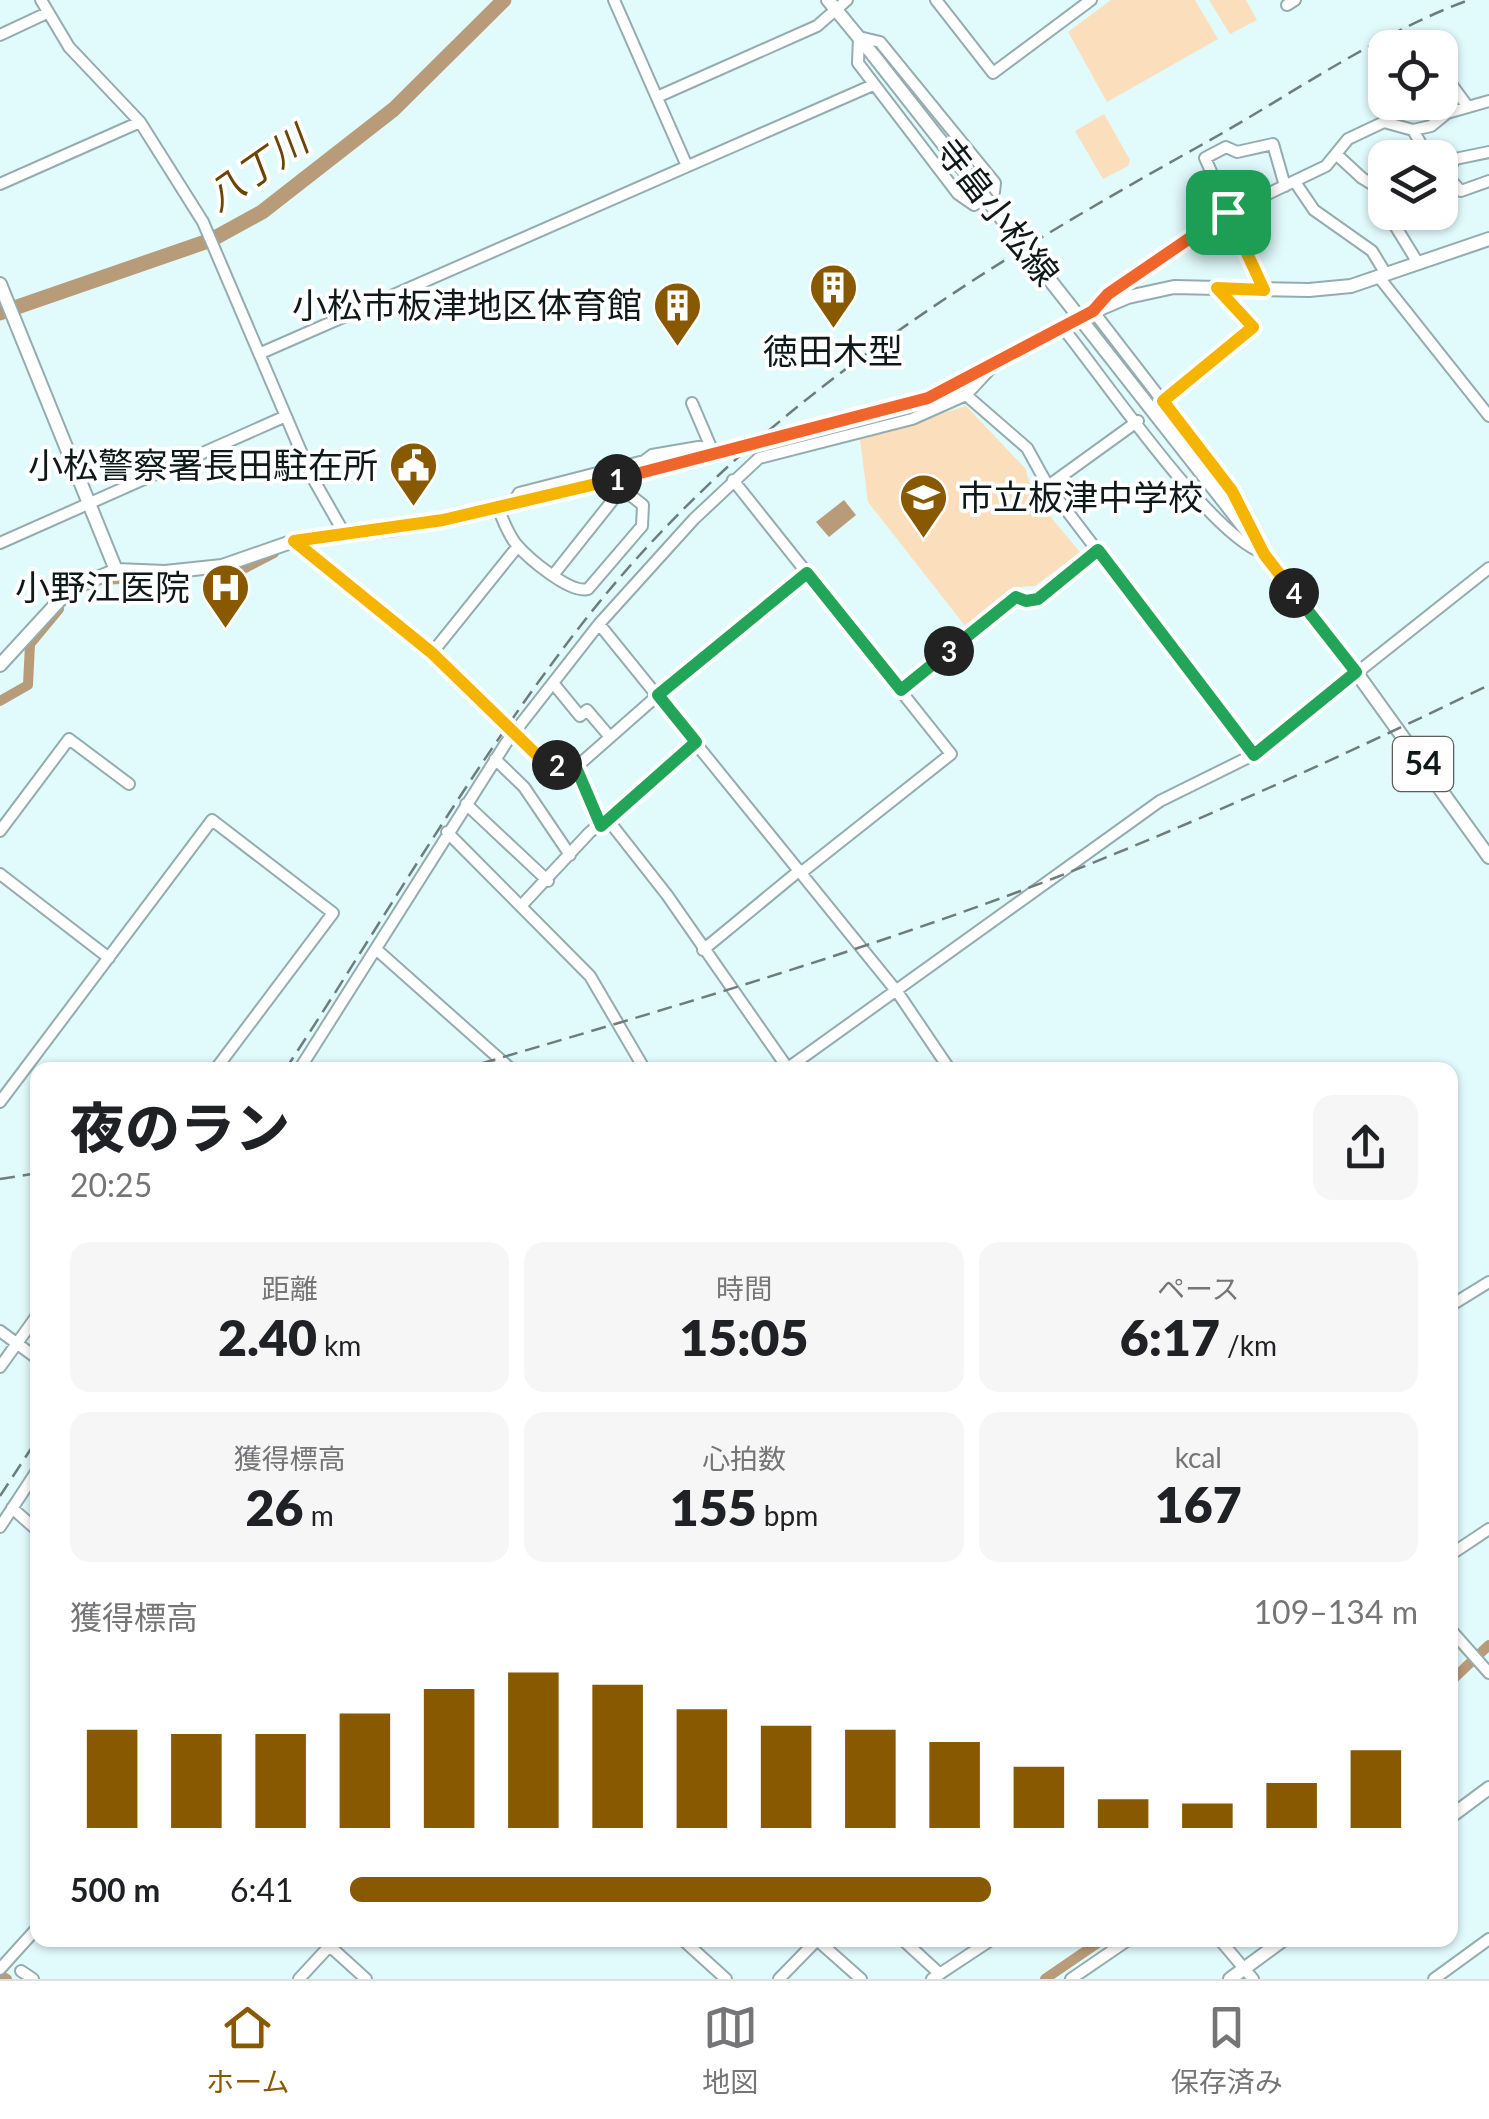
<!DOCTYPE html>
<html lang="ja">
<head>
<meta charset="utf-8">
<style>
	body { margin:0; font-family:Lato,"Noto Sans JP",sans-serif; background:#f6f6f6; color:#202124; height:100vh; display:flex; flex-direction:column; font-size:38px; white-space:nowrap }
	* { box-sizing:border-box; margin:0 }
	p { font-size:32px; color:#757577 }
	.icon { flex:none; width:55px; height:55px; fill:none; stroke:currentColor; stroke-width:2; stroke-linecap:round; stroke-linejoin:round }
	.map { position:relative; flex:1; overflow:hidden }
	.details { position:absolute; left:30px; top:1062px; width:1428px; height:885px; display:flex; flex-direction:column; background:#fff; border-radius:20px; box-shadow:0 2px 8px #0004 }
	.details>* { flex:none }
	.fabs { position:absolute; left:1368px; top:30px; display:grid; gap:20px }
	.fabs a { display:grid; place-items:center; width:90px; height:90px; border-radius:20px; background:#fff; box-shadow:0 2px 8px #0004; font-size:50px }
	.pin { position:absolute; display:grid; place-items:center; width:85px; height:85px; color:#fff; margin:-42px; border-radius:20px; box-shadow:0 5px 15px #0006 }
	.km { position:absolute; width:50px; height:50px; margin:-25px; border-radius:50%; background:#222; color:#fff; font-size:28px; line-height:50px; text-align:center }
	.round { display:grid; place-items:center; flex:none; width:105px; height:105px; border-radius:20px; background:#f6f6f6 }
	.summary { display:flex; align-items:center; justify-content:space-between; height:170px; padding:0 40px }
	h1 { font-size:55px; font-weight:800; line-height:75px }
	.stats { display:grid; grid-template-columns:repeat(3,1fr); gap:15px; height:170px; padding:10px 40px }
	.stats div { display:grid; align-content:center; border-radius:20px; background:#f6f6f6; text-align:center }
	.stats b { font-size:50px; font-weight:800 }
	.stats small { font-size:28px; font-weight:400 }
	.stats p { font-size:28px }
	.chart { height:280px; padding:20px 40px }
	.chart p { display:flex; justify-content:space-between }
	.chart svg { width:100%; height:180px; margin-top:10px; stroke:#895900; stroke-width:6 }
	ul { padding:0 40px; list-style:none; font-size:32px }
	li { display:grid; grid-template-columns:160px 120px 1fr; align-items:center; height:75px }
	li i { height:25px; border-radius:12px; background:#895900 }
	.dock { display:flex; justify-content:space-around; align-items:center; height:140px; border-top:2px solid #e0e0e0; background:#fff; font-size:28px; color:#757577 }
	.dock a { display:grid; justify-items:center; gap:5px }
	.dock .active { color:#895900 }
	.map>svg:first-child { display:block }
</style>
</head>
<body>
<div class="map">
<svg width="1489" height="1979" viewBox="0 0 1489 1979">
	<rect width="100%" height="100%" fill="#e1fafc"/>
	<path fill="#fbdebc" d="M 1111,0 L 1195,0 L 1218,39 L 1107,102 L 1068,32 Z
		M 1209,0 L 1246,0 L 1257,20 L 1230,34 Z
		M 1104,114 L 1130,160 L 1128,166 L 1103,179 L 1075,131 Z
		M 966,406 L 1025,468 L 1034,497 L 1080,552 L 1035,586 L 1016,587 L 966,627 L 868,502 L 860,439 Z"/>
	<path fill="#b89b78" d="M 844,500 L 856,515 L 829,537 L 816,522 Z"/>
	<g fill="none" stroke-linecap="round" stroke-linejoin="round">
		<path stroke="#b89b78" stroke-width="2.5" d="M 452,663 L 502,711"/>
		<path stroke="#b89b78" stroke-width="10" d="M 215,573 L 245,568 L 274,553
			M 100,580 L 163,577
			M 0,701 L 28,685 L 30,644 L 59,609
			M 1450,1682 L 1489,1645
			M 0,1975 L 7,1979
			M 1045,1979 L 1102,1940"/>
		<path stroke="#b89b78" stroke-width="15" d="M 0,313 L 211,240 L 262,212 L 394,109 L 504,0"/>
		<defs>
			<path id="minor" d="M 41,0 L 69,47 L 140,122 L 203,222 L 311,475 L 344,533
				M 614,0 L 687,166
				M 936,0 L 993,73 L 1091,0
				M 1287,5 L 1295,0
				M 0,35 L 47,13
				M 859,37 L 880,42 L 995,183 L 994,192 L 974,205 L 958,194 L 858,63 Z
				M 1440,69 L 1468,107
				M 657,97 L 817,26 L 847,0
				M 1413,130 L 1429,158
				M 1336,154 L 1362,178 L 1385,192
				M 1440,169 L 1461,191 L 1489,181
				M 1447,172 L 1455,159 L 1489,152
				M 1295,182 L 1314,210 L 1372,251 L 1386,274
				M 0,184 L 140,122
				M 1394,212 L 1391,219 L 1418,263
				M 1378,276 L 1489,416
				M 1264,290 L 1205,158 L 1226,147 L 1237,152 L 1273,144 L 1285,186
				M 1063,328 C 1102,376 1212,538 1264,553
				M 261,353 L 873,85
				M 966,395 L 1027,448 L 1048,486 L 1253,755
				M 1163,401 L 1253,327 L 1217,288
				M 733,480 L 951,754 L 802,872
				M 1048,486 L 1138,421
				M 512,505 L 519,493 L 644,461 L 652,455 L 710,445 L 692,403
				M 498,508 C 503,520 508,534 516,544 C 528,558 570,594 588,589 L 642,526 L 643,505 L 630,495 L 616,496 L 554,574
				M 294,541 L 432,653 L 542,760 L 555,765 L 582,762 L 708,651 L 807,573
				M 0,543 L 286,416
				M 1261,543 L 1232,491 L 1093,311 L 1108,294 L 1228,213 L 1326,166 L 1348,139 L 1384,122 L 1413,130 L 1431,126 L 1447,113 L 1489,101
				M 599,624 L 898,993 L 950,1070
				M 432,653 L 518,546
				M 553,683 L 580,716 L 587,710 L 610,737
				M 901,690 L 1016,597 L 1027,601 L 1038,599 L 1098,549
				M 495,759 L 524,787 L 570,855
				M 575,765 L 597,823 L 612,825 L 667,895 L 789,1070
				M 466,804 L 548,881
				M 0,831 L 69,739 L 129,784
				M 447,832 L 590,976 L 645,1070
				M 0,874 L 109,958
				M 521,906 L 589,833 L 696,742
				M 377,950 L 512,1070
				M 703,950 L 800,870
				M 788,1068 L 1160,801 L 1253,755 L 1489,568
				M 299,1070 L 506,743 L 599,624 L 694,519 L 759,458 L 912,419 L 966,395 L 991,368
				M 0,1102 L 212,820 L 333,913 L 215,1070
				M 1450,1306 L 1489,1282
				M 0,1331 L 38,1359
				M 0,1367 L 38,1314
				M 12,1508 L 38,1531
				M 0,1527 L 38,1469
				M 1450,1555 L 1489,1529
				M 1450,1629 L 1489,1673
				M 323,1940 L 366,1979
				M 683,1940 L 726,1979
				M 817,1940 L 861,1979
				M 903,1940 L 940,1974
				M 1220,1940 L 1253,1979
				M 0,1969 L 38,1927
				M 21,1971 L 33,1979
				M 299,1979 L 335,1940
				M 779,1979 L 817,1940
				M 932,1979 L 991,1940
				M 1071,1979 L 1128,1940
				M 1434,1979 L 1489,1939"/>
			<path id="major" d="M 828,0 L 874,56
				M 0,284 L 116,570
				M 1236,517 L 1356,672 L 1489,857
				M 0,665 L 69,590 L 116,570 L 165,572 L 222,566 L 294,541 L 395,529 L 498,508 L 928,398 L 1081,317 L 1128,297 L 1174,287 L 1309,290 L 1351,286 L 1489,239
				M 1450,1817 L 1489,1788
				M 1230,1979 L 1283,1940"/>
		</defs>
		<use href="#minor" stroke="#95acae" stroke-width="14"/>
		<use href="#major" stroke="#95acae" stroke-width="16"/>
		<use href="#minor" stroke="#fff" stroke-width="10"/>
		<use href="#major" stroke="#fff" stroke-width="12"/>
		<path stroke="#6d7d7e" stroke-width="2.5" stroke-dasharray="15 8" stroke-linecap="butt" d="M 285,1070 C 384,920 474,762 585,620 C 747,413 970,274 1196,148 C 1285,99 1373,35 1469,0
			M 459,1070 C 657,1012 859,953 1052,879 C 1200,821 1345,755 1489,685
			M 0,1179 L 38,1173
			M 0,1496 L 38,1438"/>
		<defs>
			<path id="major-bridge" d="M 874,56 L 1236,517"/>
		</defs>
		<use href="#major-bridge" stroke="#95acae" stroke-width="16" stroke-linecap="butt"/>
		<use href="#major-bridge" stroke="#fff" stroke-width="12"/>
	</g>
	<g fill="none" stroke-linecap="round" stroke-linejoin="round">
		<defs>
			<path id="split-1" d="M 617,479 L 928,398 L 1093,311 L 1108,294 L 1228,212"/>
			<path id="split-2" d="M 557,765 L 542,760 L 432,653 L 294,541 L 443,520 L 617,479"/>
			<path id="split-3" d="M 557,765 L 575,765 L 601,826 L 696,742 L 658,695 L 807,573 L 901,690 L 949,651"/>
			<path id="split-4" d="M 949,651 L 1016,597 L 1026,601 L 1038,599 L 1098,550 L 1254,755 L 1356,672 L 1294,593"/>
			<path id="split-5" d="M 1228,212 L 1264,290 L 1217,288 L 1253,327 L 1163,401 L 1232,491 L 1264,554 L 1294,593"/>
		</defs>
		<use href="#split-1" stroke="#fff" stroke-width="20"/>
		<use href="#split-2" stroke="#fff" stroke-width="20"/>
		<use href="#split-3" stroke="#fff" stroke-width="20"/>
		<use href="#split-4" stroke="#fff" stroke-width="20"/>
		<use href="#split-5" stroke="#fff" stroke-width="20"/>
		<use href="#split-1" stroke="#f0652b" stroke-width="12"/>
		<use href="#split-2" stroke="#f5b400" stroke-width="12"/>
		<use href="#split-3" stroke="#22a559" stroke-width="12"/>
		<use href="#split-4" stroke="#22a559" stroke-width="12"/>
		<use href="#split-5" stroke="#f5b400" stroke-width="12"/>
	</g>
	<defs>
		<symbol id="building-pin" viewBox="-11 -11 22 30"><path d="M0 17L-7.5 6A9.5 9.5 0 1 1 7.5 6Z" fill="#895900" stroke="#fff"/><path d="M-4-6H4V6H1V3H-1V6H-4ZM-2.5-4.3h1.7v1.8h-1.7ZM.8-4.3h1.7v1.8H.8ZM-2.5-1h1.7V.8h-1.7ZM.8-1h1.7V.8H.8Z" fill="#fff"/></symbol>
		<symbol id="civic-pin" viewBox="-11 -11 22 30"><path d="M0 17L-7.5 6A9.5 9.5 0 1 1 7.5 6Z" fill="#895900" stroke="#fff"/><path d="M-.6-6.5H3V-4.5H.6V-3L4-1V1h2V6H-6V1h2V-1L-.6-3ZM-1.2 2.5V6h2.4V2.5Z" fill="#fff"/></symbol>
		<symbol id="school-pin" viewBox="-11 -11 22 30"><path d="M0 17L-7.5 6A9.5 9.5 0 1 1 7.5 6Z" fill="#895900" stroke="#fff"/><path d="M0-5L7-2L0 1L-7-2ZM-4 1L0 2.5L4 1V4Q0 6-4 4Z" fill="#fff"/></symbol>
		<symbol id="hospital-pin" viewBox="-11 -11 22 30"><path d="M0 17L-7.5 6A9.5 9.5 0 1 1 7.5 6Z" fill="#895900" stroke="#fff"/><path d="M-5-5h3v3.5h4V-5h3V5h-3V1.5h-4V5h-3Z" fill="#fff"/></symbol>
	</defs>
	<g fill-rule="evenodd">
		<use href="#building-pin" x="806" y="260" width="55" height="75"/>
		<use href="#building-pin" x="650" y="278" width="55" height="75"/>
		<use href="#civic-pin" x="386" y="438" width="55" height="75"/>
		<use href="#school-pin" x="896" y="470" width="55" height="75"/>
		<use href="#hospital-pin" x="198" y="560" width="55" height="75"/>
	</g>
	<g text-anchor="middle" stroke-width="8" stroke-linejoin="round" paint-order="stroke">
		<rect fill="#fff" stroke="#585e5e" stroke-width="2.5" x="1393" y="737" width="60" height="54" rx="8"/>
		<g font-size="32" font-weight="bold" fill="#101919">
			<text x="1423" y="775">54</text>
		</g>
		<g font-size="35" fill="#101919" stroke="#fff">
			<text transform="translate(997 212) rotate(52)" y="12">寺畠小松線</text>
		</g>
		<g font-size="35" fill="#101919" stroke="#fff" text-anchor="end">
			<text x="642" y="318">小松市板津地区体育館</text>
			<text x="833" y="364" text-anchor="middle">徳田木型</text>
			<text x="378" y="478">小松警察署長田駐在所</text>
			<text x="958" y="510" text-anchor="start">市立板津中学校</text>
			<text x="190" y="600">小野江医院</text>
		</g>
		<g font-size="38" font-style="italic" fill="#6b4503" stroke="#fff">
			<text transform="translate(257 169) rotate(-35)" y="13">八丁川</text>
		</g>
	</g>
</svg>
<div class="fabs">
<a><svg class="icon" aria-label="locate" viewBox="0 0 24 24"><circle cx="12" cy="12" r="6"/><path d="M12 2v4M12 18v4M2 12h4M18 12h4"/></svg></a>
<a><svg class="icon" aria-label="layers" viewBox="0 0 24 24"><path d="M12 4l9 5-9 5-9-5zM3 14l9 5 9-5"/></svg></a>
</div>
<div class="pin" style="left:1228px;top:212px;background:#1e9e55"><svg class="icon" aria-label="arrive" viewBox="0 0 24 24"><path d="M6 21V4h12l-3 4 3 4H6"/></svg></div>
<b class="km" style="left:617px;top:479px">1</b>
<b class="km" style="left:557px;top:765px">2</b>
<b class="km" style="left:949px;top:651px">3</b>
<b class="km" style="left:1294px;top:593px">4</b>
<section class="details">
<div class="summary"><div><h1>夜のラン</h1><p>20:25</p></div><a class="round"><svg class="icon" aria-label="share" viewBox="0 0 24 24"><path d="M12 15V3M7 8l5-5 5 5M5 13v7h14v-7"/></svg></a></div>
<div class="stats">
<div><p>距離</p><b>2.40<small> km</small></b></div>
<div><p>時間</p><b>15:05</b></div>
<div><p>ペース</p><b>6:17<small> /km</small></b></div>
</div>
<div class="stats">
<div><p>獲得標高</p><b>26<small> m</small></b></div>
<div><p>心拍数</p><b>155<small> bpm</small></b></div>
<div><p>kcal</p><b>167</b></div>
</div>
<div class="chart"><p><span>獲得標高</span>109–134 m</p>
<svg viewBox="0 0 160 44" preserveAspectRatio="none"><path d="M5 44V20M15 44V21M25 44V21M35 44V16M45 44V10M55 44V6M65 44V9M75 44V15M85 44V19M95 44V20M105 44V23M115 44V29M125 44V37M135 44V38M145 44V33M155 44V25"/></svg>
</div>
<ul>
<li><b>500 m</b>6:41<i style="width:60%"></i></li>
</ul>
</section>
</div>
<nav class="dock">
<a class="active"><svg class="icon" aria-label="home" viewBox="0 0 24 24"><path d="M3 11l9-7 9 7M6 9v11h12V9"/></svg>ホーム</a>
<a><svg class="icon" aria-label="map" viewBox="0 0 24 24"><path d="M3 6l6-2 6 2 6-2v14l-6 2-6-2-6 2zM9 4v14M15 6v14"/></svg>地図</a>
<a><svg class="icon" aria-label="saved" viewBox="0 0 24 24"><path d="M7 4h10v16l-5-4-5 4z"/></svg>保存済み</a>
</nav>
</body>
</html>
